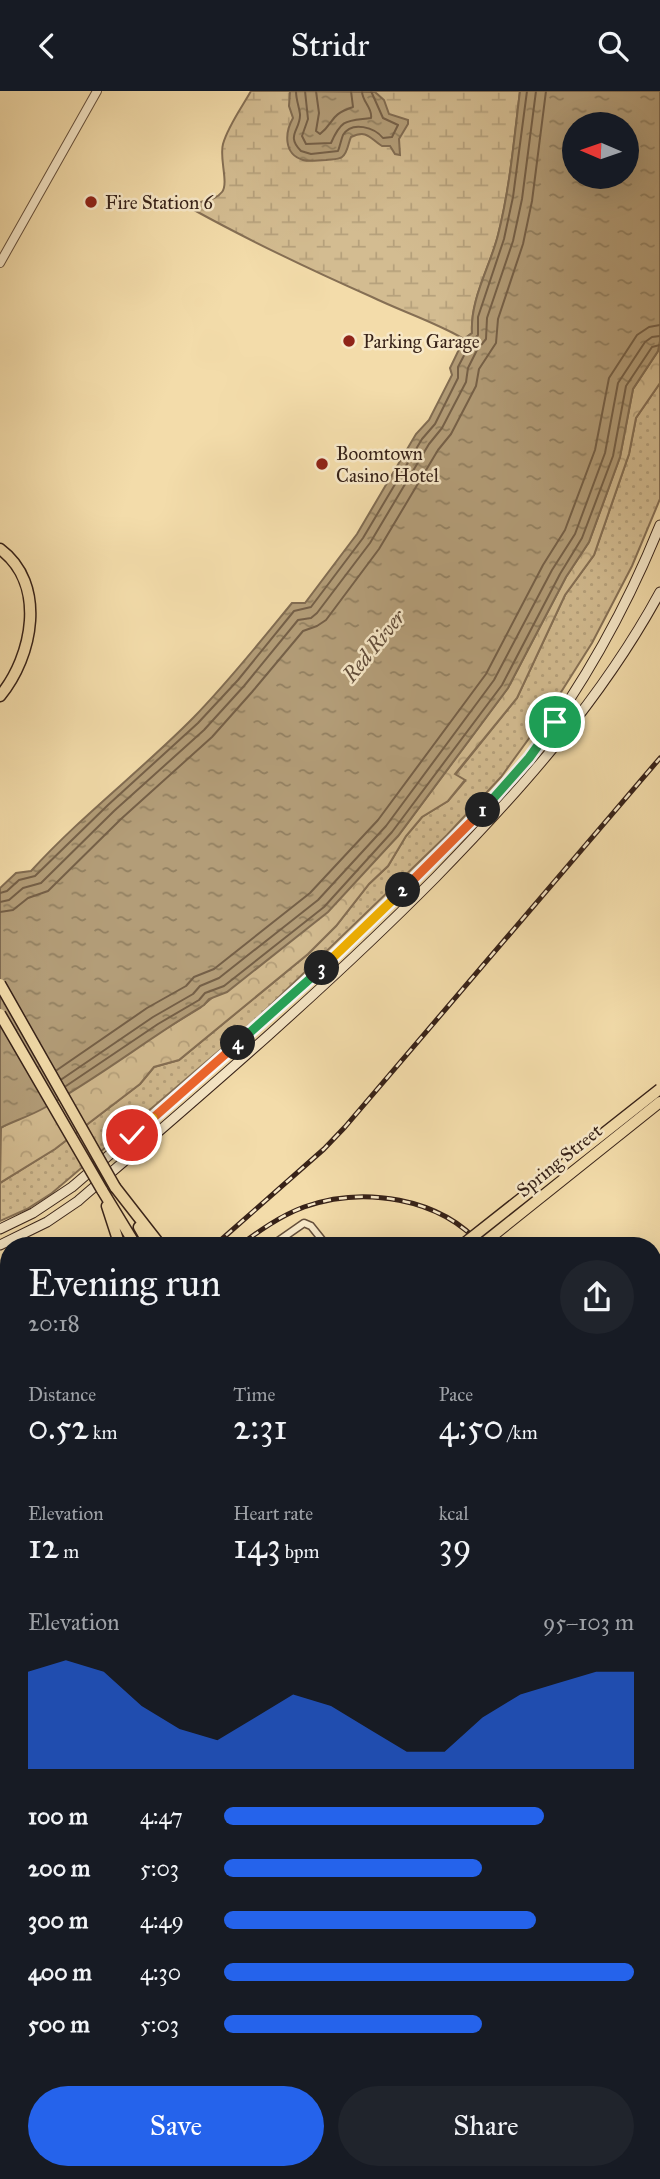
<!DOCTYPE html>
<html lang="en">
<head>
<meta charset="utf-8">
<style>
	body { margin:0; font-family:"IM FELL Great Primer",serif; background:#20242c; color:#f1f3f6; height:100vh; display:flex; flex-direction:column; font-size:26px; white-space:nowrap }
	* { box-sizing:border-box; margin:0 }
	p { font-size:23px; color:#9ea1a6 }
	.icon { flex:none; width:38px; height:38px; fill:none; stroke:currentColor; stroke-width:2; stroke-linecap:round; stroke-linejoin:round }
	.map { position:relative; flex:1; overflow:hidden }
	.panel { position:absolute; left:0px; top:1146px; width:662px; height:943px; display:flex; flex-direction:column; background:#171b24; border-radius:28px 28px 0 0; box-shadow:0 7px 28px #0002 }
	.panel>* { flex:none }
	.needle { width:46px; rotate:272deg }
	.controls { position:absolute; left:562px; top:21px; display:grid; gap:14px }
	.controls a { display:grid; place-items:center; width:77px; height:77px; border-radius:50%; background:#171b24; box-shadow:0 7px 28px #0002; font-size:35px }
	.pin { position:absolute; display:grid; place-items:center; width:60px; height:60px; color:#fff; margin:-30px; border:4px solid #fff; border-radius:50%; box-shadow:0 2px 7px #0007 }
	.km { position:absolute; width:35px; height:35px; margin:-18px; border-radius:50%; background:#222; color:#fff; font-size:19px; line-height:35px; text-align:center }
	.round { display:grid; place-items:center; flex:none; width:74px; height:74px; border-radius:37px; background:#20242c }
	.headline { display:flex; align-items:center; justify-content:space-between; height:119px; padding:0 28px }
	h1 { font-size:38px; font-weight:600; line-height:52px }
	.stats { display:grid; grid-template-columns:repeat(3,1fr); gap:10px; height:119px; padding:7px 28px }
	.stats div { display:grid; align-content:center }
	.stats b { font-size:35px; font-weight:600 }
	.stats small { font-size:19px; font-weight:400 }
	.stats p { font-size:19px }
	.chart { height:196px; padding:14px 28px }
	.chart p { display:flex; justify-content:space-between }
	.chart svg { width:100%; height:126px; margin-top:7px; fill:#2563eb; opacity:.7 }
	.button { display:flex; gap:14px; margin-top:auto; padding:14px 28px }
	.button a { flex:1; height:80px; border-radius:42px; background:#2563eb; color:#fff; font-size:28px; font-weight:600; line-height:80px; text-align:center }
	.button a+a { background:#20242c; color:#f1f3f6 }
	ul { padding:0 28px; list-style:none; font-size:23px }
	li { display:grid; grid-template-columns:112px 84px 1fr; align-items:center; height:52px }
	li i { height:18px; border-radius:9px; background:#2563eb }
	header { display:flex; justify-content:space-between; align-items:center; height:91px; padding:0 28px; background:#171b24; font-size:32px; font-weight:600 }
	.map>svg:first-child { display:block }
</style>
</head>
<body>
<header><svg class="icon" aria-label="back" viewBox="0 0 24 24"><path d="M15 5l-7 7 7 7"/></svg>Stridr<svg class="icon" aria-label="search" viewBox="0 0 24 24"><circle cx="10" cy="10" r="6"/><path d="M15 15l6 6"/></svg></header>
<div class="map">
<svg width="660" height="2088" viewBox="0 0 660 2088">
	<defs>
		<pattern id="grass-dots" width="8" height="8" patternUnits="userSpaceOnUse" patternTransform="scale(1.75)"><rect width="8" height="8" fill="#d3bc91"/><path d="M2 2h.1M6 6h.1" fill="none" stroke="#b6a17c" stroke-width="1.8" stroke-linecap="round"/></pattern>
		<pattern id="forest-crowns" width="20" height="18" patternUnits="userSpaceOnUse" patternTransform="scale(1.75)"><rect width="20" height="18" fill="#d3bc91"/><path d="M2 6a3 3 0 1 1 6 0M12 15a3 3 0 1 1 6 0" fill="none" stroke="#b6a17c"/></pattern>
		<pattern id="wetland-marsh" width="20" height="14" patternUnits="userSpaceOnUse" patternTransform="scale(1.75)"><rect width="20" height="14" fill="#d3bc91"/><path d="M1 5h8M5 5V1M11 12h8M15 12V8" fill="none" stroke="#b6a17c"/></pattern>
		<pattern id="water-ripples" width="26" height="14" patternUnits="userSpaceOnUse" patternTransform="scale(1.75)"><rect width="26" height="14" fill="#b39d78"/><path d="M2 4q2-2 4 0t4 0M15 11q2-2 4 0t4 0" fill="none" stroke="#928061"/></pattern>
	</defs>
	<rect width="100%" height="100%" fill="#f3dcaa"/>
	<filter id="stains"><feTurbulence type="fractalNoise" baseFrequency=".00286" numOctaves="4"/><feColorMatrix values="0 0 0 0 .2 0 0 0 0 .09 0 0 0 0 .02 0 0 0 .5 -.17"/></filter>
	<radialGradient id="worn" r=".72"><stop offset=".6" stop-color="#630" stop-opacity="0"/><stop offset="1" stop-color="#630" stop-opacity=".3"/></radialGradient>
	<path fill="url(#grass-dots)" stroke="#856f54" stroke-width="2" d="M 660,292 L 660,408 L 632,475 L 592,552 L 551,617 L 501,686 L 447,744 L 253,931 L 52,1102 L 27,1118 L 0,1130 L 0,1092 L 55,1058 L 140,993 L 154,976 L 179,969 L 308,863 L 336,835 L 369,793 L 388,775 L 406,745 L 422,726 L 448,710 L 465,690 L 455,684 L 517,607 L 565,504 L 594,464 L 629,363 L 636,327 Z"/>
	<path fill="url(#forest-crowns)" stroke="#856f54" stroke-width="2" d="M 660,250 L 660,292 L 636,327 L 629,363 L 594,464 L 565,504 L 517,607 L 455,683 L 465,689 L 448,710 L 422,726 L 406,745 L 388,775 L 369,793 L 336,835 L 308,863 L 179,969 L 154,976 L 140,993 L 55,1058 L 0,1092 L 1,1037 L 200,917 L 367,776 L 398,745 L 508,597 L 566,486 L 589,451 L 620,366 L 633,298 L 658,260 Z"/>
	<path fill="url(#wetland-marsh)" stroke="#856f54" stroke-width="2" d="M 251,0 L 520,0 C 514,48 510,97 498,144 C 490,176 470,208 472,242 L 464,248 C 435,231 403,221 372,206 C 311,179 252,151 194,119 L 193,114 C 202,109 215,110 222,101 C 229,92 219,67 223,53 C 228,35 242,16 251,0 Z"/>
	<path fill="url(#water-ripples)" stroke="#816c52" stroke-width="2" fill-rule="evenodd" d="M 290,0 L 375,1 L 384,9 L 389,23 L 408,29 L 408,33 L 399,48 L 400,64 L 395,63 L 390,55 L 382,55 C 370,48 368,38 351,46 C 348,52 348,62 342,66 C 338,69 331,68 326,69 C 318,69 310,71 303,69 C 283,63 285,41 293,27 L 289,15 Z
		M 520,0 L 660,0 L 660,250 L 658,260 L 633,298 L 620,366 L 589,451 L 566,486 L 508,597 L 398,745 L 328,821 L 227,901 L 209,908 L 204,914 C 150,946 100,986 44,1017 C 30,1025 14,1030 0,1037 L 0,797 L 16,782 L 31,780 C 82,724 142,679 194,626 C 229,590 260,551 292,512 L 305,512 L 357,443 L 416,343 L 429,329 L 452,284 L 450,277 L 464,248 L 472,242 C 470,208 490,176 498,144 C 510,97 514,48 520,0 ZM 574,33 L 626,33 L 626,86 L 574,86 Z"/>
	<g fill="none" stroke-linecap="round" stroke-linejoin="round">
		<path stroke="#756048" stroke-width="2" d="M 296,0 C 296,9 299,15 300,23 C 301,39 285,44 301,60 L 311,63 L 338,60 C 340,55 341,49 343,44 C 352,29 375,37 383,47 L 392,46 L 398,34 L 383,27 L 371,0
			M 305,0 L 308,28 L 302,45 L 306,53 L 331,52 C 342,27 347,30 371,27 C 373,17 362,11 362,0
			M 316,0 L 319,22 L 316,40 L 320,43 C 335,31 329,24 353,16 L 351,0
			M 0,802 L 7,800 L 19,789 L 35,785 L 108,714 L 198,632 L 238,589 L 294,520 L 311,516 L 363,447 L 422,348 L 435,333 L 458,287 L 458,276 L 470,253 L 478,244 L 478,226 L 504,148 L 513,106 L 527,0
			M 0,811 L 9,809 L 23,797 L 41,792 L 114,720 L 204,639 L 244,595 L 298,529 L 311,527 L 317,522 L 370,452 L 429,353 L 442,337 L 466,291 L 468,277 L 477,259 L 486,248 L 487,227 L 513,150 L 522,108 L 536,0
			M 0,821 L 13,819 L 28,807 L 48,800 L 121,728 L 212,646 L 252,601 L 303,540 L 317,535 L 326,529 L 379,458 L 438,359 L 451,343 L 476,295 L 479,278 L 496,252 L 498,228 L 523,153 L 532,110 L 546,0
			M 57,979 L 147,917 L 186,895 L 194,886 L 214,878 L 310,802 L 378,729 L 486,583 L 543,474 L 565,439 L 595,359 L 609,287 L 637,244 L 649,236 L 660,234
			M 62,988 L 153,926 L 193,903 L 200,895 L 219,887 L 318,809 L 386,735 L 494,589 L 552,479 L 575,443 L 605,362 L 618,292 L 645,251 L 652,246 L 660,245
			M 66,995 L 158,933 L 199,909 L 205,902 L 224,895 L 324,816 L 392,741 L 502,594 L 560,483 L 582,447 L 613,365 L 626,295 L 652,256 L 660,254"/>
		<defs>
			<path id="minor" d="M 271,1155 L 304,1132 L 311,1135 L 327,1155
				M 0,1348 L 9,1359
				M 653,1771 L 660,1775
				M 0,1882 L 9,1875
				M 653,1964 L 660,1973
				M 410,2081 L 415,2088
				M 167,2088 L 177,2081
				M 385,2088 L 394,2081"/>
			<path id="tertiary" d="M 0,172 L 97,0
				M 653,1524 L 660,1518
				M 0,1779 L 9,1789
				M 0,1992 L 9,2003
				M 0,2051 L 9,2044
				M 70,2081 L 76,2088
				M 240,2081 L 246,2088"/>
			<path id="secondary" d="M 0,1138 L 33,1122 L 72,1096 C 179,1004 287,912 388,814 C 437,766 489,719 531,664 C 584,593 627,516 660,434
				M 0,1154 L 47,1131 L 78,1110 C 200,1005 322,901 435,787 C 520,700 602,608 660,501
				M 653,2056 L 660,2051
				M 608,2088 L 618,2081"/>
			<path id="primary" d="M 653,1176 L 660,1170
				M 0,1531 L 9,1524
				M 0,1697 L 9,1690
				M 0,1716 L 9,1709"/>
			<path id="motorway" d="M 0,458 C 47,493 33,565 0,605
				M 115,1096 L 161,1155
				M 102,1099 L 136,1155
				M 107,1115 L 120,1155
				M 139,1136 L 150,1155
				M 653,1643 L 660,1646
				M 653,1678 L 660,1682
				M 653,1706 L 660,1710
				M 653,1722 L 660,1726
				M 657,1875 L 660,1876"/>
		</defs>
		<use href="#minor" stroke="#66503c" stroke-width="9"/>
		<use href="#tertiary" stroke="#66503c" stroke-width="10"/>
		<use href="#secondary" stroke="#372218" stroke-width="11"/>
		<use href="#primary" stroke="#372218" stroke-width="12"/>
		<use href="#motorway" stroke="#372218" stroke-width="13"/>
		<use href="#minor" stroke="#f7e8c8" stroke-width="6"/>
		<use href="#tertiary" stroke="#f7e8c8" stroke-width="8"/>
		<use href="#secondary" stroke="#f7e8c8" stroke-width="9"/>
		<use href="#primary" stroke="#f3dcaa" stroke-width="10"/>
		<use href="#motorway" stroke="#f3dcaa" stroke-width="10"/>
		<defs>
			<path id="rail" d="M 214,1155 L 324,1058 L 345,1036 L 660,667
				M 239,1155 C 259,1140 280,1125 304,1116 C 363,1095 440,1106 482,1155
				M 653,1258 L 660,1241
				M 0,1325 L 9,1316
				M 0,1570 L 9,1580
				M 0,1586 L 9,1596
				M 570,2081 L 579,2088
				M 590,2081 L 598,2088"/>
		</defs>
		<use href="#rail" stroke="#372218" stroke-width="5"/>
		<use href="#rail" stroke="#f7e8c8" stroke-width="2.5" stroke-dasharray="8" stroke-linecap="butt"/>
		<defs>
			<path id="primary-bridge" d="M 480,1155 L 660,1011"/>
			<path id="motorway-bridge" d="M 0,893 L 115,1096
				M 0,923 L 102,1099
				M 461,1155 L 660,998"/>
		</defs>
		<use href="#primary-bridge" stroke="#372218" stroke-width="12" stroke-linecap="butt"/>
		<use href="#motorway-bridge" stroke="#372218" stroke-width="13" stroke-linecap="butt"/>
		<use href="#primary-bridge" stroke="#f3dcaa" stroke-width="10"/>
		<use href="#motorway-bridge" stroke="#f3dcaa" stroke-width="10"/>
	</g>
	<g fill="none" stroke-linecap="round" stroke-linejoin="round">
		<defs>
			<path id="split-1" d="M 483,719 L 529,667 L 555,631"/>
			<path id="split-2" d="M 403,799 L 483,719"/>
			<path id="split-3" d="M 322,877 L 403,799"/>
			<path id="split-4" d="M 238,952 L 322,877"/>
			<path id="split-5" d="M 153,1027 L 238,952"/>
			<path id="split-6" d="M 132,1044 L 153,1027"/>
		</defs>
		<use href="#split-1" stroke="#fff" stroke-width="14"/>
		<use href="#split-2" stroke="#fff" stroke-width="14"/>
		<use href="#split-3" stroke="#fff" stroke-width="14"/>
		<use href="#split-4" stroke="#fff" stroke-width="14"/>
		<use href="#split-5" stroke="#fff" stroke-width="14"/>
		<use href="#split-6" stroke="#fff" stroke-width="14"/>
		<use href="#split-1" stroke="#22a559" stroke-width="9"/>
		<use href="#split-2" stroke="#f0652b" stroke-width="9"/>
		<use href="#split-3" stroke="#f5b400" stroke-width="9"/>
		<use href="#split-4" stroke="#22a559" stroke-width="9"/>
		<use href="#split-5" stroke="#f0652b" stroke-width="9"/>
		<use href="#split-6" stroke="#f5b400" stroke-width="9"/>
	</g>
	<g fill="#8f2418" stroke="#f7e8c8" stroke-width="2.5">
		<circle cx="91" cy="111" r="7"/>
		<circle cx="349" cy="250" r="7"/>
		<circle cx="322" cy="373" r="7"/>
	</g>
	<g text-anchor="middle" stroke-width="5" stroke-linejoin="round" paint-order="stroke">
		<g font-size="19" fill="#372218" stroke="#f7e8c8" text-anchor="start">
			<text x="105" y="118">Fire Station 6</text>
			<text x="363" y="257">Parking Garage</text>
			<text x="336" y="369">Boomtown<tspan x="336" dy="22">Casino Hotel</tspan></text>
		</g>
		<g font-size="19" fill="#372218" stroke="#f7e8c8">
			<text transform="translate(559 1069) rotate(-39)" y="7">Spring Street</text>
		</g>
		<g font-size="21" font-style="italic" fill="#624d3a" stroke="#f7e8c8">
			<text transform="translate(374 555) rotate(-51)" y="7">Red River</text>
		</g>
	</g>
	<rect width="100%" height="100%" filter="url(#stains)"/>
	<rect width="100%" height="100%" fill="url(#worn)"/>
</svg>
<div class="controls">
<a><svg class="needle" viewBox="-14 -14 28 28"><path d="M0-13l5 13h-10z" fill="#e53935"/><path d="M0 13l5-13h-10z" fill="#9ea1a6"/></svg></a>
</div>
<div class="pin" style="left:555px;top:631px;background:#1e9e55"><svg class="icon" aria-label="arrive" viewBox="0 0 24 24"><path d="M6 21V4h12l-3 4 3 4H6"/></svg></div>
<div class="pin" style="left:132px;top:1044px;background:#d93025"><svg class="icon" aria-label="check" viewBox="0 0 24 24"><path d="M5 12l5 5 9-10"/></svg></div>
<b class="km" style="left:483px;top:719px">1</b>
<b class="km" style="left:403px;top:799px">2</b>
<b class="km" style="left:322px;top:877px">3</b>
<b class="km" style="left:238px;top:952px">4</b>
<section class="panel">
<div class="headline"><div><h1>Evening run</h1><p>20:18</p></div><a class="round"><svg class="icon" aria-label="share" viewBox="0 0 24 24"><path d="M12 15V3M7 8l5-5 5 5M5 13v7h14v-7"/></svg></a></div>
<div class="stats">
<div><p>Distance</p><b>0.52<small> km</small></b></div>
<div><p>Time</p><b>2:31</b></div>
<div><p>Pace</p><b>4:50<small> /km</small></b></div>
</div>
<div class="stats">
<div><p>Elevation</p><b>12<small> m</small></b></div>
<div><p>Heart rate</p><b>143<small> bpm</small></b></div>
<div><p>kcal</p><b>39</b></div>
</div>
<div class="chart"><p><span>Elevation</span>95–103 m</p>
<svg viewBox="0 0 160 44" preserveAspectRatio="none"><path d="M0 44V10L10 6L20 10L30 22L40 30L50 34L60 26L70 18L80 22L90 30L100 38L110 38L120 26L130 18L140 14L150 10L160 10V44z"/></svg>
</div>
<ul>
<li><b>100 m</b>4:47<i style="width:78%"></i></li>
<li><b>200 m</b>5:03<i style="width:63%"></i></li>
<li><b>300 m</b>4:49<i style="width:76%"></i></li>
<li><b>400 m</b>4:30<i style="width:100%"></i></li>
<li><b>500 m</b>5:03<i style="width:63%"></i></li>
</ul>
<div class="button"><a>Save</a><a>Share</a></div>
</section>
</div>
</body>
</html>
